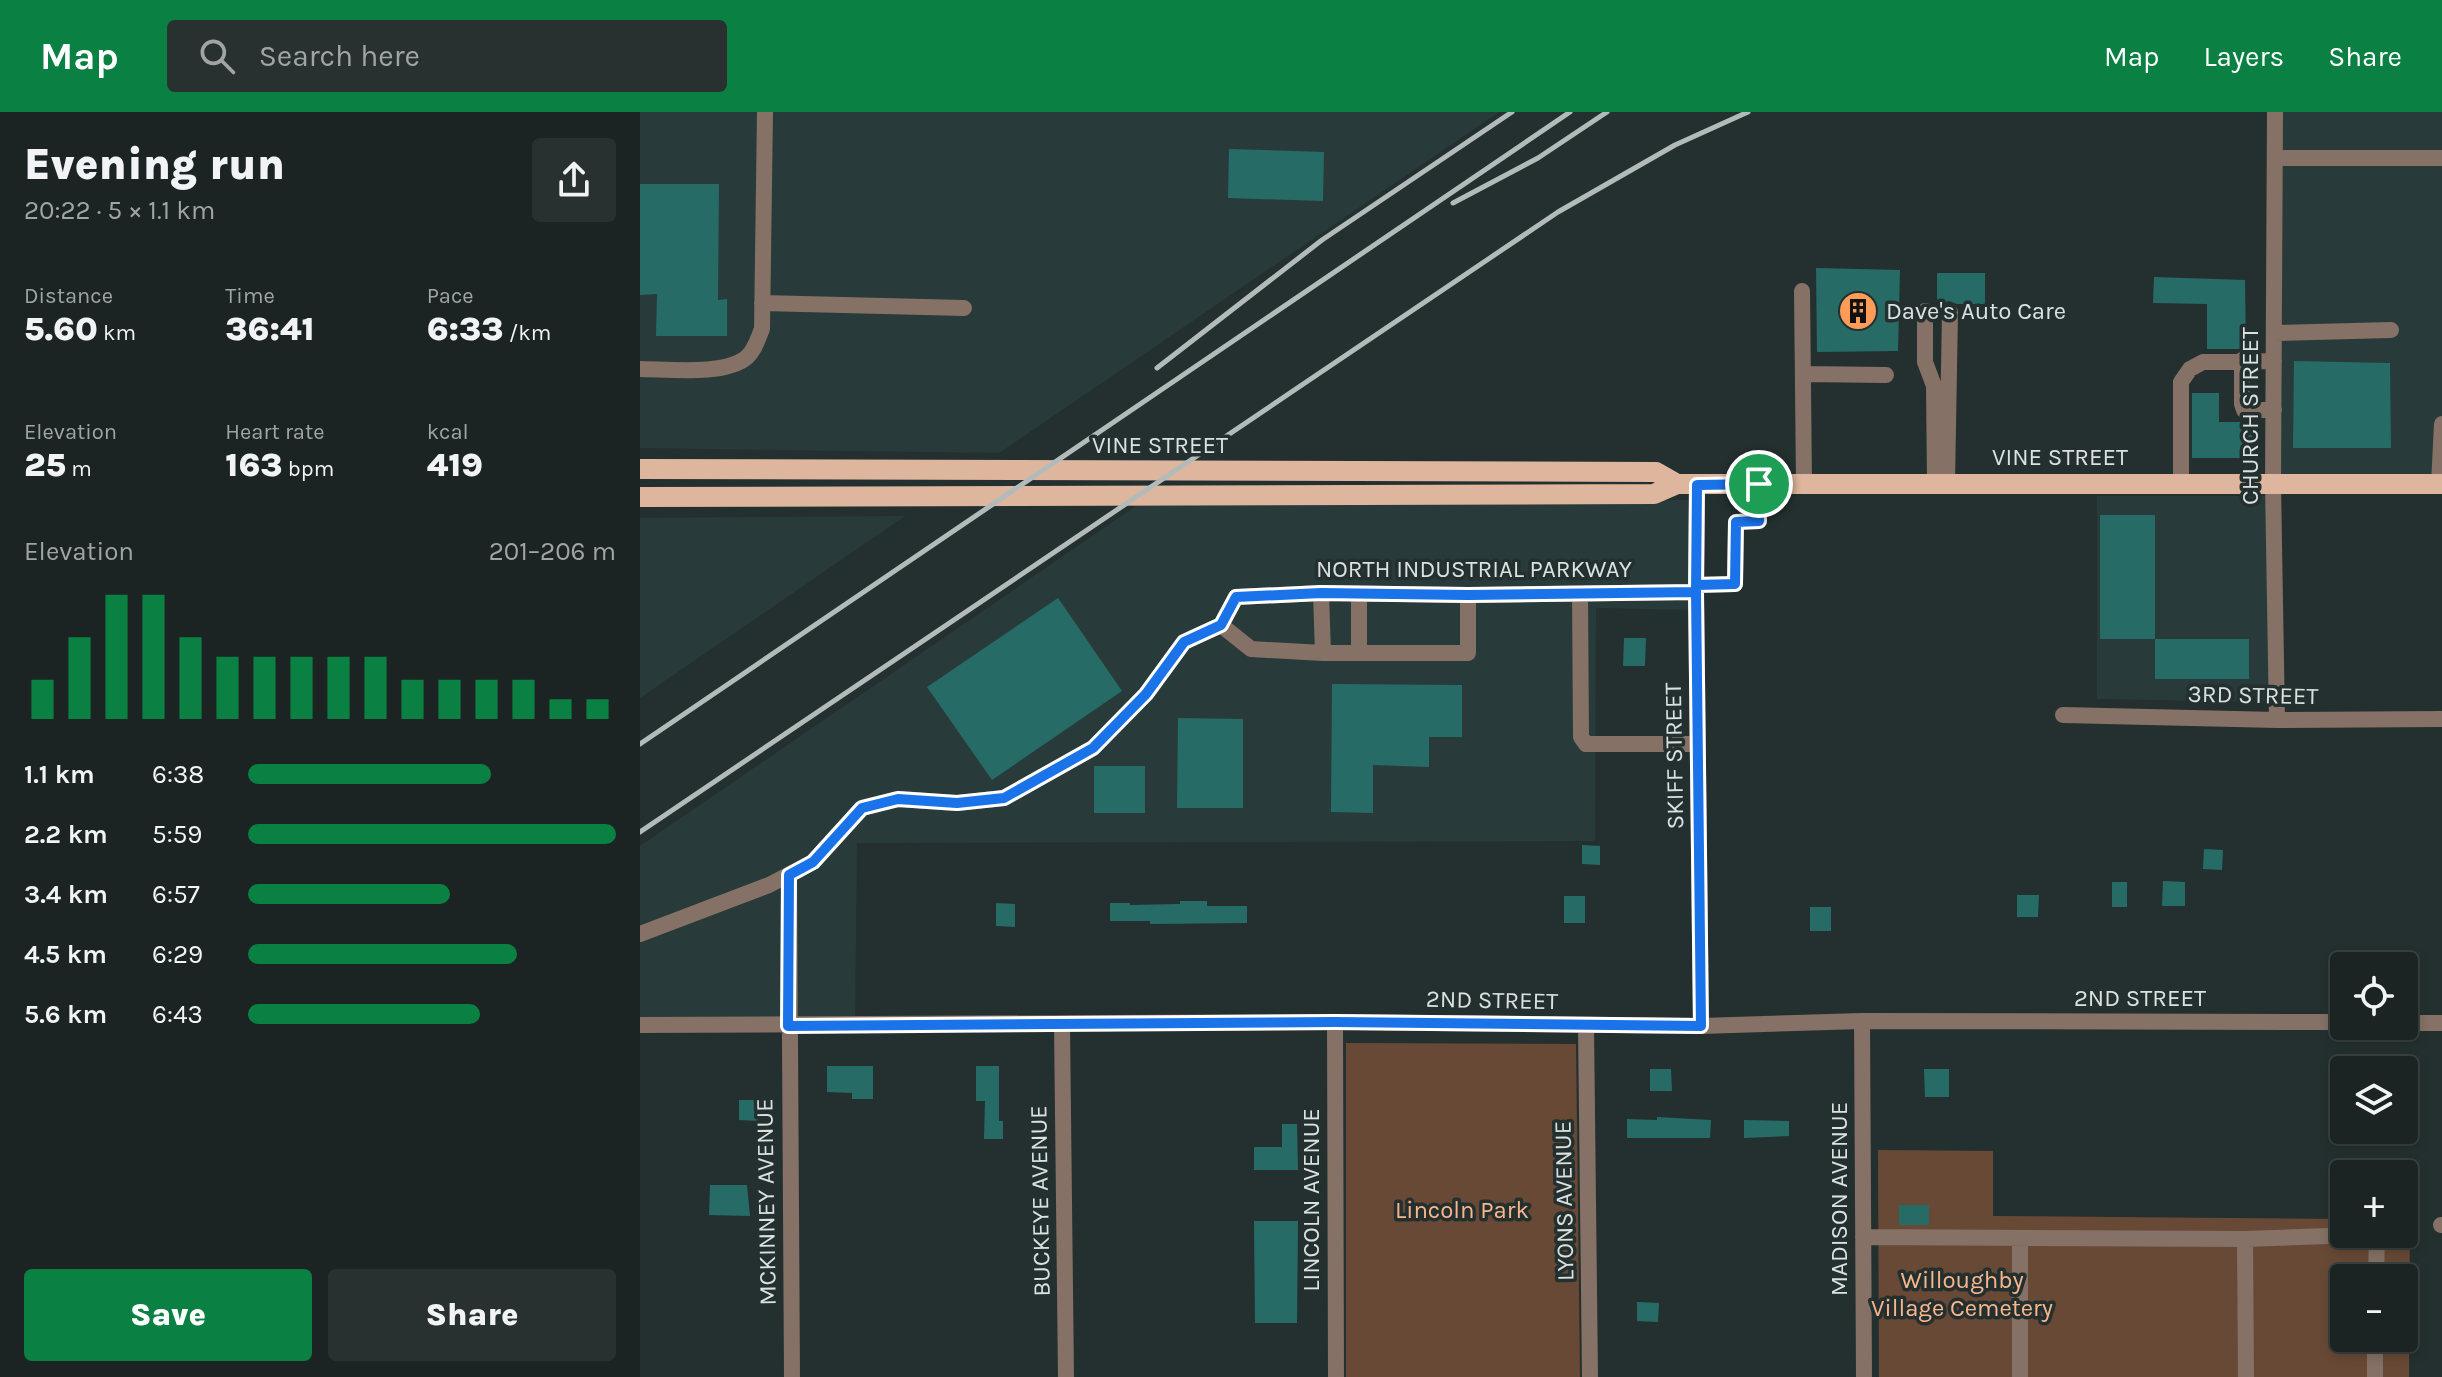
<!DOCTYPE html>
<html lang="en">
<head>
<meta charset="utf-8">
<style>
	body { margin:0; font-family:Karla,sans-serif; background:#283030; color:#f1f3f6; height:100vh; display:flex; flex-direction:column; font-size:30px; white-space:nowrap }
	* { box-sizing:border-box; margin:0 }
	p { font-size:26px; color:#a0a4a6 }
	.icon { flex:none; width:44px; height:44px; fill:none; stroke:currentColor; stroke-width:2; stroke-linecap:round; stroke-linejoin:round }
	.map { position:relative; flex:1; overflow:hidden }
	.sheet { display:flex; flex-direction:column; background:#1b2423; width:640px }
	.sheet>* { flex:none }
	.controls { position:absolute; left:1690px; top:840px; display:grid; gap:16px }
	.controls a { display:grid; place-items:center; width:88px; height:88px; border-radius:8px; background:#1b2423; box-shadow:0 4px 12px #0003,0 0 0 2px #394141; font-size:40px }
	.pin { position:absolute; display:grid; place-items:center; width:68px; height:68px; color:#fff; margin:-34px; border:4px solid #fff; border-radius:50%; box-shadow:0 2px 8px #0007 }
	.round { display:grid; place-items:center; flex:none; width:84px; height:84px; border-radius:8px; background:#283030 }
	.summary { display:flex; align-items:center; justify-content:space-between; height:136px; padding:0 24px }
	h1 { font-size:44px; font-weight:800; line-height:60px }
	.figures { display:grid; grid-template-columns:repeat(3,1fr); gap:12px; height:136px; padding:8px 24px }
	.figures div { display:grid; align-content:center }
	.figures b { font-size:34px; font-weight:800 }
	.figures small { font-size:22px; font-weight:400 }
	.figures p { font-size:22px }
	.chart { height:224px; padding:16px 24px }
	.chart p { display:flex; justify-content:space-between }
	.chart svg { width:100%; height:144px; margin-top:8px; stroke:#0b8043; stroke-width:6 }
	.action { display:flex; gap:16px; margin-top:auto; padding:16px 24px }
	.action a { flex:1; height:92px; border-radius:8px; background:#0b8043; color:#fff; font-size:32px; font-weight:800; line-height:92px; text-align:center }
	.action a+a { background:#283030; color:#f1f3f6 }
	ul { padding:0 24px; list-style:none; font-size:26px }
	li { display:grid; grid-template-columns:128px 96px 1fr; align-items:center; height:60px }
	li i { height:20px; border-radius:10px; background:#0b8043 }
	header { display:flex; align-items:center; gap:48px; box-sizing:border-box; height:112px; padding:0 40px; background:#0b8043; color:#fff }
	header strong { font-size:38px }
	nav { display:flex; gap:44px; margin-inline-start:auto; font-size:28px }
	.search { width:560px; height:72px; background:#283030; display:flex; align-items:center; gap:20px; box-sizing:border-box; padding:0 28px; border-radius:8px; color:#a0a4a6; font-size:30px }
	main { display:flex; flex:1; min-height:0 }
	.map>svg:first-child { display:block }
</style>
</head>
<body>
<header>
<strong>Map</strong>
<div class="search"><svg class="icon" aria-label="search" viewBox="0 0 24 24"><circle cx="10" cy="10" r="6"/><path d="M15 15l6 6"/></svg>Search here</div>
<nav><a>Map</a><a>Layers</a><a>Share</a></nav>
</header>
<main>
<section class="sheet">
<div class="summary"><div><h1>Evening run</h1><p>20:22 · 5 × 1.1 km</p></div><a class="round"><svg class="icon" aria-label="share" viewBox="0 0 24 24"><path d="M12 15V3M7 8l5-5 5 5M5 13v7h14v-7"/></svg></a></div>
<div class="figures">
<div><p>Distance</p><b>5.60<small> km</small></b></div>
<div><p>Time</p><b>36:41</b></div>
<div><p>Pace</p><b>6:33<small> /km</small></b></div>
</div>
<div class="figures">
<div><p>Elevation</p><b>25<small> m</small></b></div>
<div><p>Heart rate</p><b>163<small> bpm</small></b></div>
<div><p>kcal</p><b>419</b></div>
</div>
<div class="chart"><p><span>Elevation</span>201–206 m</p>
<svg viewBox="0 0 160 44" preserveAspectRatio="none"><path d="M5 44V32M15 44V19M25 44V6M35 44V6M45 44V19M55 44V25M65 44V25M75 44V25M85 44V25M95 44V25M105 44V32M115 44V32M125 44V32M135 44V32M145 44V38M155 44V38"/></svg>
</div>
<ul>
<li><b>1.1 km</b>6:38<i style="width:66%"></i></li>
<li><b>2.2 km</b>5:59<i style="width:100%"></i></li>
<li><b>3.4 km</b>6:57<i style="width:55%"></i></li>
<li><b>4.5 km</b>6:29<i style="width:73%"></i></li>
<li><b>5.6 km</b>6:43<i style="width:63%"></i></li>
</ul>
<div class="action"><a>Save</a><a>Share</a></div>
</section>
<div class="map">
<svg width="1802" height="1265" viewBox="0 0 1802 1265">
	<rect width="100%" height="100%" fill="#24302f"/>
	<path fill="#283b3a" d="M 0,0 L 859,0 L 359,341 L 0,336 Z
		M 1639,0 L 1802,0 L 1802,364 L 1639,363 Z
		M 1457,384 L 1626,384 L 1631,590 L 1457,587 Z
		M 1052,388 L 1053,498 L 956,496 L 955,729 L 217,731 L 215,910 L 0,909 L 0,734 L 502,390 Z
		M 265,404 L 0,586 L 0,406 Z"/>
	<path fill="#684936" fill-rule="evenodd" d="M 706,931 L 936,932 L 940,1265 L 706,1265 Z
		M 1238,1038 L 1353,1039 L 1353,1104 L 1704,1107 L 1704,1122 L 1764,1122 L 1764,1107 L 1770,1107 L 1769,1265 L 1239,1265 ZM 1704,1166 L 1764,1166 L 1764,1226 L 1704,1226 Z"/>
	<path fill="#276b67" d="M 589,37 L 684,40 L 683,89 L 588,86 Z
		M 0,72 L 79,72 L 78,188 L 87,187 L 87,224 L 16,224 L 17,182 L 0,183 Z
		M 1176,156 L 1260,158 L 1258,239 L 1177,240 Z
		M 1297,161 L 1345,161 L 1345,192 L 1317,192 L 1309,189 L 1297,192 Z
		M 1514,165 L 1605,168 L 1606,237 L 1567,237 L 1567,192 L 1513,191 Z
		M 1654,249 L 1750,251 L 1751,336 L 1653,336 Z
		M 1552,281 L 1579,281 L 1579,310 L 1612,310 L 1612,346 L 1552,346 Z
		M 1460,403 L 1515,403 L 1515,527 L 1460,527 Z
		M 418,486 L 482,579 L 352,668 L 287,575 Z
		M 984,526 L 1006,526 L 1005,554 L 983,554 Z
		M 1515,527 L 1609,527 L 1609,567 L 1515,567 Z
		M 692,572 L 822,573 L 822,625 L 789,625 L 789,655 L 733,653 L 733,701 L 691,700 Z
		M 538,606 L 603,607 L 603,696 L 537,696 Z
		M 454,654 L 505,654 L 505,701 L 454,701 Z
		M 942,733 L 960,734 L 960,753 L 942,752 Z
		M 1564,737 L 1583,738 L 1582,758 L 1563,757 Z
		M 1523,769 L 1545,770 L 1545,794 L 1522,794 Z
		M 1472,770 L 1487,770 L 1487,795 L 1472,795 Z
		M 1377,783 L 1399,783 L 1398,805 L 1377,805 Z
		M 924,784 L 945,784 L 945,811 L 924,811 Z
		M 540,789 L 567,789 L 567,794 L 607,794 L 607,811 L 510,812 L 510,809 L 470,809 L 470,791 L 490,791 L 490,793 L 540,792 Z
		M 356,791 L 375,792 L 375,815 L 356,814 Z
		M 1170,795 L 1191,795 L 1191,819 L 1170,819 Z
		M 187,954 L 233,954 L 233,987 L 212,987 L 212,981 L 187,980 Z
		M 336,954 L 359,954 L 359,1009 L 363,1009 L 363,1027 L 344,1027 L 345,989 L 336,989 Z
		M 1010,957 L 1031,957 L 1032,979 L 1010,979 Z
		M 1284,957 L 1309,957 L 1309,985 L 1285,985 Z
		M 99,988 L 118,988 L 118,1009 L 99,1008 Z
		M 1017,1005 L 1071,1008 L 1070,1026 L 987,1026 L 987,1007 L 1017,1008 Z
		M 1104,1008 L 1149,1009 L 1149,1024 L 1104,1026 Z
		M 642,1012 L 657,1012 L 658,1058 L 614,1058 L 614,1035 L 642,1035 Z
		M 70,1073 L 107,1073 L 110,1104 L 69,1103 Z
		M 1259,1093 L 1289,1093 L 1289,1113 L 1259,1113 Z
		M 614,1109 L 658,1109 L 657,1211 L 615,1211 Z
		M 997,1190 L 1019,1191 L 1018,1210 L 997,1209 Z"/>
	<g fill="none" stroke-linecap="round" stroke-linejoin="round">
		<path stroke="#857165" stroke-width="16" d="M 1635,0 L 1633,372 L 1637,608
			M 1636,46 L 1802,46
			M 1162,179 L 1164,371
			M 122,191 L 324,196
			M 1285,199 L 1285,250 L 1294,274 L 1295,371
			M 1635,221 L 1751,218
			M 1602,248 L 1602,292 L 1604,298 L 1634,298
			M 0,257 C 27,257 86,264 107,245 C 115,238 118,226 122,217 L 125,0
			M 1163,262 L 1246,263
			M 1307,371 L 1310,200
			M 1541,371 L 1541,270 L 1550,257 L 1563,250 L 1634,249
			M 1799,372 L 1802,312
			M 1057,373 L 1056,480 L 1061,914
			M 1056,473 L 1095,472 L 1096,410 L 1119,409 L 1119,372
			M 681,481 L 683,541
			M 940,482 L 941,625 L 946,632 L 1058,632
			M 581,513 L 596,485 L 681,481 L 828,483 L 1056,480
			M 581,513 L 611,537 L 683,541 L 828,541 L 828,483
			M 719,541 L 719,482
			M 1423,603 L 1637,608 L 1802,607
			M 149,763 L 152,1265
			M 0,822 L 129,773 L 173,750 L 222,696 L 258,687 L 317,691 L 364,686 L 453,636 L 506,582 L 544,530 L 581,513
			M 1222,909 L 1224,1265
			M 695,910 L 696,1265
			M 1764,911 L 1802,911
			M 0,913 L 695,910 L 1061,914 L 1222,909 L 1704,910
			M 422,913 L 426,1265
			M 946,913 L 950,1265
			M 1801,1113 L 1802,1113
			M 1223,1125 L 1605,1127 L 1742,1122
			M 1380,1126 L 1380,1265
			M 1605,1127 L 1606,1265
			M 1736,1166 L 1737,1123
			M 1735,1265 L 1735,1226"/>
		<path stroke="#deb69d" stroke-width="20" d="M 0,357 L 1016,360 L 1037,372
			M 0,385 L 1014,382 L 1037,372 L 1802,372"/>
		<path stroke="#b3bbba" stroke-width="5" d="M 813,91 L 898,46 L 967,0
			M 517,256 L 682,128 L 872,0
			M 0,632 L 930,0
			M 0,720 L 918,100 L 1035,33 L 1108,0"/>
	</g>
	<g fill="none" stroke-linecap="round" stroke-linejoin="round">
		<defs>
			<path id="route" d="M 1119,372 L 1119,409 L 1096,410 L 1095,472 L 1056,473 L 1056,480 L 828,483 L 681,481 L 596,485 L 581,513 L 544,530 L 506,582 L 453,636 L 364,686 L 317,691 L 258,687 L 222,696 L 173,750 L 149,763 L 148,914 L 695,910 L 1061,914 L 1056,480 L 1057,373 L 1119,372"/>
		</defs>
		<use href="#route" stroke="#fff" stroke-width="16"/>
		<use href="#route" stroke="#1a73e8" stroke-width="10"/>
	</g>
	<defs>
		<symbol id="building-disc" viewBox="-11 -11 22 22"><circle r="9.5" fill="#fe9c58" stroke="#24302f"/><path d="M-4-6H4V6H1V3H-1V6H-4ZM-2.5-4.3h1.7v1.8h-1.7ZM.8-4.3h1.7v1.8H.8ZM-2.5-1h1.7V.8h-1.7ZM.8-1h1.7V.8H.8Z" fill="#111"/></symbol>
	</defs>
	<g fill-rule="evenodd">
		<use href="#building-disc" x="1196" y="177" width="44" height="44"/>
	</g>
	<g text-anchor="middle" stroke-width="7" stroke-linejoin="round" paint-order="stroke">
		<g font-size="24" fill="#dae1e0" stroke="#24302f" text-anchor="start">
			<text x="1246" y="207">Dave's Auto Care</text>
		</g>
		<g font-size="24" fill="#dae1e0" stroke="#24302f">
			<text transform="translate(1610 304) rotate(-90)" y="8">CHURCH STREET</text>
			<text x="520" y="341">VINE STREET</text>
			<text x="1420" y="353">VINE STREET</text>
			<text x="834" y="465">NORTH INDUSTRIAL PARKWAY</text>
			<text transform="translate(1613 583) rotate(1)" y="8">3RD STREET</text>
			<text transform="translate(1034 644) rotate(-91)" y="8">SKIFF STREET</text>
			<text x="1500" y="894">2ND STREET</text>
			<text transform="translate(852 888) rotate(1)" y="8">2ND STREET</text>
			<text transform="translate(1199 1087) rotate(-90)" y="8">MADISON AVENUE</text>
			<text transform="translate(671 1088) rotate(-90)" y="8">LINCOLN AVENUE</text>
			<text transform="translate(400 1089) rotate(-91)" y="8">BUCKEYE AVENUE</text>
			<text transform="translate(924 1089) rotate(-91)" y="8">LYONS AVENUE</text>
			<text transform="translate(126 1090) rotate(-91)" y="8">MCKINNEY AVENUE</text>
		</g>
		<g font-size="24" fill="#fab68b" stroke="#24302f">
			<text x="822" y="1106">Lincoln Park</text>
			<text x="1322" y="1176">Willoughby<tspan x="1322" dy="28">Village Cemetery</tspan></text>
		</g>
	</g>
</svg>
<div class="controls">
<a><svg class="icon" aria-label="locate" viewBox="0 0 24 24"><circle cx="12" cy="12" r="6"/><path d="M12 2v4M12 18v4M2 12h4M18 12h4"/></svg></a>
<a><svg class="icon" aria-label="layers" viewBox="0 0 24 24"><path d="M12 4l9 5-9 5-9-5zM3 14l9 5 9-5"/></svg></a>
<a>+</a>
<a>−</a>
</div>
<div class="pin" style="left:1119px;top:372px;background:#1e9e55"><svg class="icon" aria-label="arrive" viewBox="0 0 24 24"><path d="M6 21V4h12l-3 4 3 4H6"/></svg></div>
</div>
</main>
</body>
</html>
